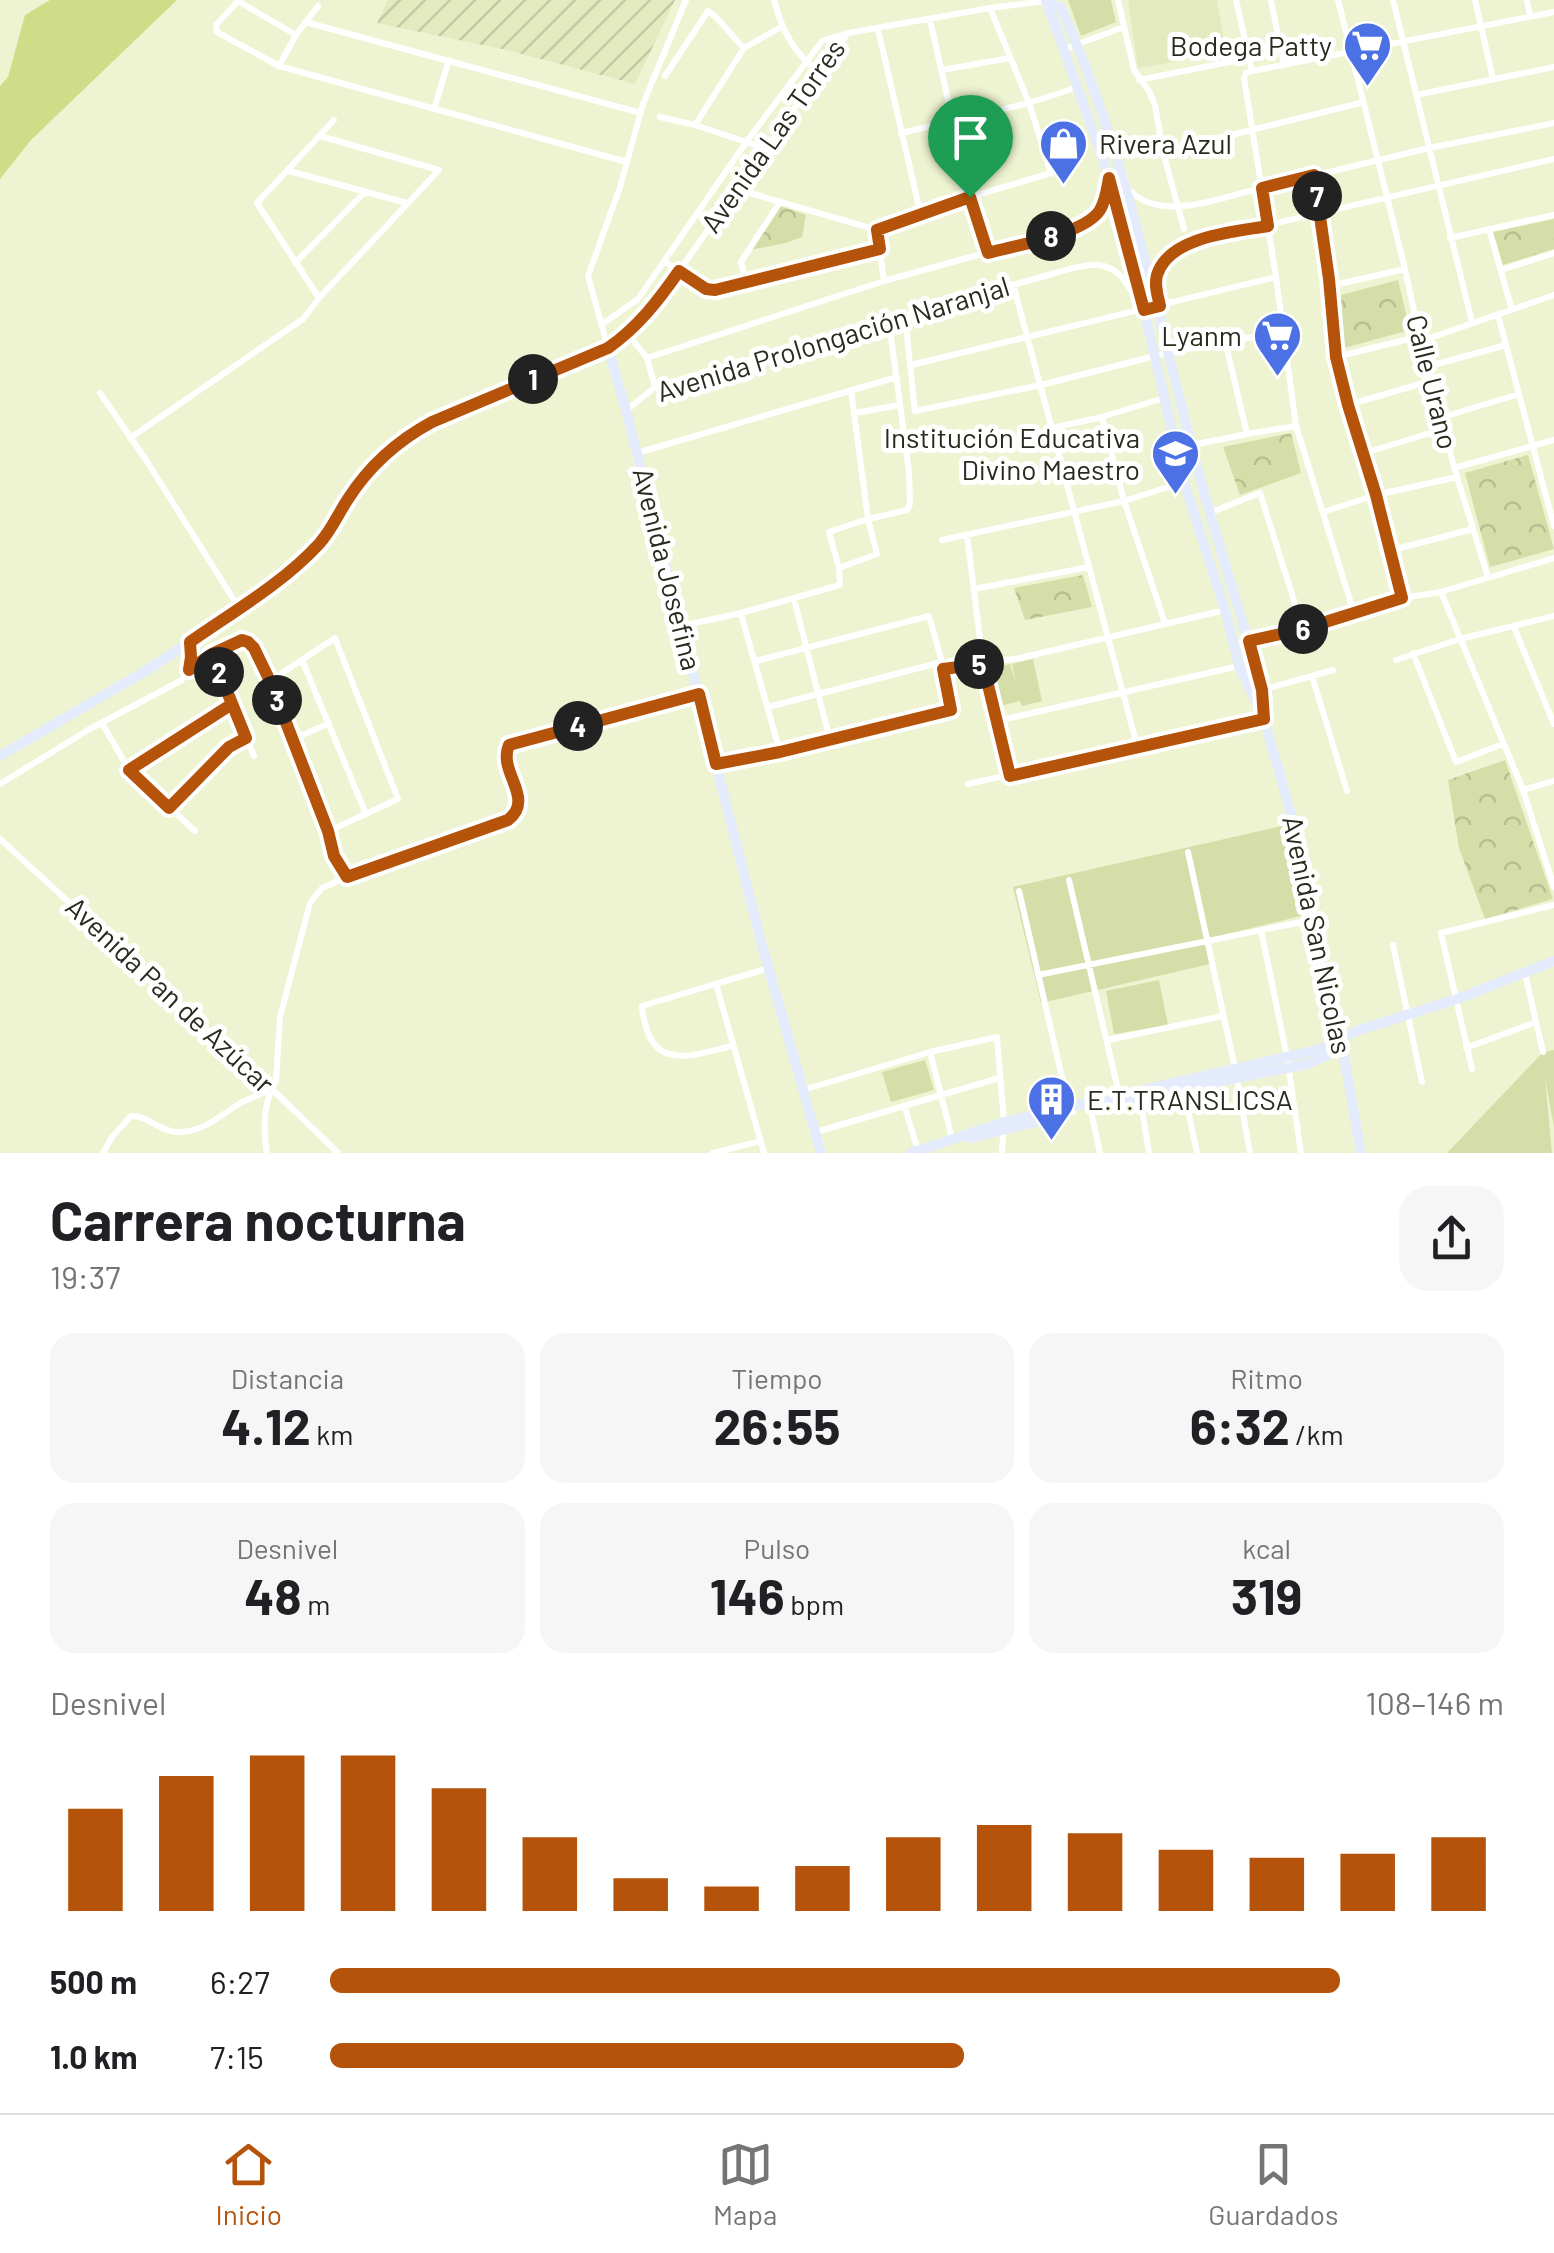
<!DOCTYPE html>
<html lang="es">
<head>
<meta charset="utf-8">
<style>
	body { margin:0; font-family:Barlow,sans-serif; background:#f6f6f6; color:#202124; height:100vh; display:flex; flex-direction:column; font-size:38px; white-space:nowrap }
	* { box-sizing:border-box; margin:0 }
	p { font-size:32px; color:#757577 }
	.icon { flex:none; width:55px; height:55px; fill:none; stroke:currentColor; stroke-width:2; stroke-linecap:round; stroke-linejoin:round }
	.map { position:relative; height:1153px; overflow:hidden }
	.sheet { display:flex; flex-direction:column; background:#fff; flex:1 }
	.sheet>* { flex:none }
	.pin { position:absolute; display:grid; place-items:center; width:85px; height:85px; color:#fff; margin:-102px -42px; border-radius:50% 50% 50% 0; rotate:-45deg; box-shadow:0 0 10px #0007 }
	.pin .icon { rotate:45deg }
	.km { position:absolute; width:50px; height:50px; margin:-25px; border-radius:50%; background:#222; color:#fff; font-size:28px; line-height:50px; text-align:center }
	.round { display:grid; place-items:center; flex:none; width:105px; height:105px; border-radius:30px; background:#f6f6f6 }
	.headline { display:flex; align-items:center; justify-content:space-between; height:170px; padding:0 50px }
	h1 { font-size:55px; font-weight:700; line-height:75px }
	.stats { display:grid; grid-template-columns:repeat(3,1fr); gap:15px; height:170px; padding:10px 50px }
	.stats div { display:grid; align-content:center; border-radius:25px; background:#f6f6f6; text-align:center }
	.stats b { font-size:50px; font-weight:700 }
	.stats small { font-size:28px; font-weight:400 }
	.stats p { font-size:28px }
	.chart { height:280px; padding:20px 50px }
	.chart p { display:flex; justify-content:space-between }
	.chart svg { width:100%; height:180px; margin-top:10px; stroke:#b45309; stroke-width:6 }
	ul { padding:0 50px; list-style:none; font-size:32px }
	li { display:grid; grid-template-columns:160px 120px 1fr; align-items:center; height:75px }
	li i { height:25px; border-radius:12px; background:#b45309 }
	.menu { display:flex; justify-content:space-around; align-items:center; height:140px; border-top:2px solid #e0e0e0; background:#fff; font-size:28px; color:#757577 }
	.menu a { display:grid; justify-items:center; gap:5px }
	.menu .selected { color:#b45309 }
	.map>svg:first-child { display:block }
</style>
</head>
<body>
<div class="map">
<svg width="1554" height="1153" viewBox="0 0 1554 1153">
	<defs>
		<pattern id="industrial-furrows" width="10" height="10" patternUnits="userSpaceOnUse" patternTransform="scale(2.5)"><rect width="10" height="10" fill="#e3eac0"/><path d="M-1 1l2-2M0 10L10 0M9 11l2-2" fill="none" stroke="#c3c9a5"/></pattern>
		<pattern id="park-crowns" width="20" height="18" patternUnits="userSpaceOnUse" patternTransform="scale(2.5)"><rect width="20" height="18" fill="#d5dea8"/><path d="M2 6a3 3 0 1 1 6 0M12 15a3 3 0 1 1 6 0" fill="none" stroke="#b7bf90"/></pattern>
	</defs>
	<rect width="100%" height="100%" fill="#eef4d1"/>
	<path fill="#e3eac0" d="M 1128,0 L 1217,0 L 1226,53 L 1138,68 Z"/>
	<path fill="url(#industrial-furrows)" d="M 388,0 L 675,0 L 635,84 L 507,50 L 377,23 Z"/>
	<path fill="#d5dea8" d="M 1068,0 L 1111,0 L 1116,22 L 1081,36 Z
		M 1033,659 L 1042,701 L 1022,706 L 1020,701 L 1000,706 L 991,669 L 1010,664 L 1016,683 L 1012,664 Z
		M 1286,825 L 1305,915 L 1207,939 L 1210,964 L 1041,1003 L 1013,887 Z
		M 1159,980 L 1168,1025 L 1114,1034 L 1106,991 Z
		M 1554,1050 L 1554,1127 L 1545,1078 L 1552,1153 L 1447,1153 L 1543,1052 Z
		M 925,1060 L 934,1090 L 891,1102 L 882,1072 Z"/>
	<path fill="url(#park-crowns)" d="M 780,206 L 806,215 L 802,237 L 786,243 L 750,250 Z
		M 1554,219 L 1554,249 L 1503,265 L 1493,232 Z
		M 1398,280 L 1410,330 L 1344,348 L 1341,295 Z
		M 1291,433 L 1301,473 L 1240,495 L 1223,447 Z
		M 1528,455 L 1554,549 L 1490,567 L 1465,473 Z
		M 1083,575 L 1092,607 L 1025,620 L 1014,588 Z
		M 1505,760 L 1553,899 L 1485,919 L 1459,848 L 1448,780 Z"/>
	<path fill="#d0dd88" d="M 50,0 L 177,0 L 31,140 L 0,179 L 0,86 L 8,77 L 25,15 Z"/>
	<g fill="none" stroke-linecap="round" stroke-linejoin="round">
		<path stroke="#fff" stroke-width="6" d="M 239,0 L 216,25 L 217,32 L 279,66 L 627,162
			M 686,0 L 643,104 L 620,187 L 588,276 L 608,348 L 628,334 L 649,313 L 848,33
			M 774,0 C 782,30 794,55 820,72
			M 1118,0 L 1134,70 L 1149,91 L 1155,105 L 1163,152 L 1184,229
			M 1236,0 L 1252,71
			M 1271,0 L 1284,65
			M 1338,0 L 1405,269 L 1426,367 L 1457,477 L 1488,577
			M 1393,0 L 1472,322
			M 1475,0 L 1493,79
			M 1527,0 L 1530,17
			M 238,1 L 296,35
			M 930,20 L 970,197 L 989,253
			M 305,22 L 641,113
			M 878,29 L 921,216
			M 1065,49 L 1124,27
			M 279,66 L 296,35 L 318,6
			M 942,70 L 1010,58
			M 665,76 L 708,11 C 719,17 733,38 744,48
			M 1139,80 L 1249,58
			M 1416,95 L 1554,67
			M 434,109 L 449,60
			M 660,117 L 695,125 L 764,148
			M 695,125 L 744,48 L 781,27
			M 901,133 L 1029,103 L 1078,87
			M 1163,152 L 1364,102
			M 289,171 L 407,203
			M 1314,175 L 1329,279 L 1336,357 L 1348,405 L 1376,495 L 1402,598
			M 1127,188 C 1159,223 1215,199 1254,190
			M 1262,188 L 1429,148 L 1554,123
			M 736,189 L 877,230
			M 1489,229 L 1512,310
			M 1450,238 L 1554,215
			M 664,261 C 680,272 696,288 715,290 L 880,249
			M 295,263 L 365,192
			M 1501,270 L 1554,253
			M 884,281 L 877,230 L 970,197 L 1051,173 L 1029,103 L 990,8
			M 746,282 L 741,262 L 780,202
			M 1013,284 L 1138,749
			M 1330,286 L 1405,269
			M 1157,290 C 1156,266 1169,254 1190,243 L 1554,159
			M 319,298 L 257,203 L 334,120
			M 1498,315 L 1554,526
			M 905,317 L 915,411 L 1041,385 L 1155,356 L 1225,341 L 1284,333
			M 601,325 L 638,299 L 747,141 L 822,41 L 848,33 L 990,8 L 1045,1
			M 628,334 L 647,358 L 655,387
			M 1225,341 L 1247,434
			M 1336,357 L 1413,338 L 1427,339 L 1554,295
			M 647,358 L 884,281 L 1086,225 L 1099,212 L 1107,187
			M 911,365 L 1276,277
			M 1426,367 L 1506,345
			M 100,393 L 146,460 L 239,608
			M 1348,405 L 1430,381
			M 627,410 L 655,387 L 1073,268 C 1081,267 1090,264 1098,265 C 1122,267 1133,291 1139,311
			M 855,413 L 900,405
			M 1102,417 L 1124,501 L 1165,623
			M 1440,418 L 1519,394
			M 1052,428 L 1102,417 L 1164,398
			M 130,438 L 303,319 L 319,298 L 439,170 L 320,136
			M 1192,445 L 1247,434 L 1296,426
			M 637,453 L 897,377
			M 1362,454 L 1443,429
			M 1454,468 L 1554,440
			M 1323,512 L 1376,495 L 1457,477
			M 1209,513 L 1260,493 L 1303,629
			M 967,535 L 983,663 L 1010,775
			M 942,540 L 1124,501 L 1184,482
			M 1389,551 L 1473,529
			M 839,568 L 877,554 L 868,519 L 907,510 L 910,504 L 909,472 L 889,322
			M 974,589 L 1089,567
			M 1441,592 L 1523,790 L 1554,887
			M 794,599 L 830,740
			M 1354,613 L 1296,426 L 1276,277 L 1244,78 L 1246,73 L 1252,71 L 1554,12
			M 741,614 L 780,752
			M 681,626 L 741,613 L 840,585 L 839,568 L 829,532 L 868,519 L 851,390
			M 1514,627 L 1554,724
			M 1249,641 L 1303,629 L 1402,598 L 1441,592 L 1554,558
			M 1413,653 L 1456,762 L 1503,744
			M 212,654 L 254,756
			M 302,660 L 366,814
			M 1396,660 L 1460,639 L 1554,616
			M 943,669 L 1020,658 L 1225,610
			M 189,670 L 235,642 L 248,642 L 254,648 L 270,681 L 329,831 L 335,856 L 347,877
			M 1312,676 L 1347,791
			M 270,681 L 335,638 L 398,799 L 329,831
			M 1262,690 L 1333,670
			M 768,707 L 942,662
			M 997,721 L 1239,666
			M 102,723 L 129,770 L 195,831
			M 293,739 L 328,724
			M 716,765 L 780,752 L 951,710 L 942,662 L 929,616 L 756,661
			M 129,770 L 233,704
			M 0,784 L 88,730 L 182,680 C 190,667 191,658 190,643
			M 968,784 L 1264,719
			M 1523,790 L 1554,781
			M 169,808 L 229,747 L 247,738
			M 0,839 L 271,1088 L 338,1153
			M 1188,852 L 1235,1068 L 1250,1153
			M 1069,880 L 1120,1098
			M 1019,891 L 1067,1099 L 1073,1112
			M 1261,930 L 1287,1057 L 1301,1153
			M 1393,945 L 1422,1082
			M 1525,974 L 1543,1052
			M 1038,975 L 1312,920
			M 716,984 L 764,1153
			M 1108,1040 L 1223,1016
			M 733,1046 C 702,1052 660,1071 647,1030 C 644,1021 642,1015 642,1006 L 769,968
			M 1466,1048 L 1536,1022
			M 930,1052 L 952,1138
			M 1472,1069 L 1441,933 L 1554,905
			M 803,1090 L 930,1052 L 997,1037 L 1004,1122 L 1002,1153
			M 1184,1090 L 1197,1153
			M 1140,1098 L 1149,1153
			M 1089,1102 L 1100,1153
			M 904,1105 L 918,1150
			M 816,1132 L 999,1078
			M 103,1153 L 112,1137 L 131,1116 C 147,1115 159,1131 176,1132 C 204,1133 220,1115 242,1102 C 252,1097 262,1095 271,1088
			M 267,1153 C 263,1129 263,1102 276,1081 L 280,1017 L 310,903 L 322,888 L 347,877 L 508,820 C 536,798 496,772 509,745 L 699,695
			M 713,1153 L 761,1141"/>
		<path stroke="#e3ebfd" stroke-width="10" d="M 1046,0 L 1103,159 L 1144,310 L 1184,482 L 1225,610 L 1239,666 L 1264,719 L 1293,821 L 1312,920 L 1341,1039 L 1361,1153
			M 1046,1 L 1061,8 C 1124,148 1154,300 1192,448 C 1213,530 1240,609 1262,690 L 1264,713
			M 0,756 L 149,669 L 271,587 L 322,540 L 365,474 L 383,456 L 415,431 L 608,348 L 626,410 L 762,945 L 821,1153
			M 1115,1102 L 1307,1064 L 1326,1056 L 1337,1044
			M 970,1138 L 1050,1118
			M 911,1153 L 1004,1122 L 1321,1049 L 1356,1031 L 1457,999 L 1554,961"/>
	</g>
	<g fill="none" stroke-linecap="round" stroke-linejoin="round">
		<defs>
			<path id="route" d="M 970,197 L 877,230 L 880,249 L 715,290 L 706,289 L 679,271 C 658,301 638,327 608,348 L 432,422 C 397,441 369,466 348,499 C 338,514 331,531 319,544 C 282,584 234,611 190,642 L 191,657 L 189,670 L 212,654 L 246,738 L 229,747 L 169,808 L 129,770 L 232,704 L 212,654 L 242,640 L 248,642 L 254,648 L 270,681 L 328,831 L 334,856 L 347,877 L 508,820 C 536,798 497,772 509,745 L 699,694 L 716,764 L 780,752 L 951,710 L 943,669 L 983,664 L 1010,776 L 1264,719 L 1262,690 L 1249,641 L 1303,629 L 1402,598 L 1376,495 L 1348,405 L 1336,357 L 1329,279 L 1314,175 L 1262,188 L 1268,226 C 1234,232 1169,236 1157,275 C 1154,286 1158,296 1160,306 L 1144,310 L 1109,178 C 1107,189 1106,200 1100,210 C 1085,234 1017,245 988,253 L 970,197"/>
		</defs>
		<use href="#route" stroke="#fff" stroke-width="20"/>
		<use href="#route" stroke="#b45309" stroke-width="12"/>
	</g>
	<defs>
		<symbol id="supermarket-pin" viewBox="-11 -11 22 30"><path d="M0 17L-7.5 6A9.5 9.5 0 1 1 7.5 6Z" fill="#4b71e5" stroke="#fff"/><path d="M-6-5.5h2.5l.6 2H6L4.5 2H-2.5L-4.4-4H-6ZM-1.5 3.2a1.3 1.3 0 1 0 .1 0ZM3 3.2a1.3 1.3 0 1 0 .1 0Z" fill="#fff"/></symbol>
		<symbol id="shop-pin" viewBox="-11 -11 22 30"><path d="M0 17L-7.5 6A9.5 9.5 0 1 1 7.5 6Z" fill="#4b71e5" stroke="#fff"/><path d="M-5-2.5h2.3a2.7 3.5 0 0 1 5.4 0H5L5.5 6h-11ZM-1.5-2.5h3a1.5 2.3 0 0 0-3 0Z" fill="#fff"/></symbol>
		<symbol id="school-pin" viewBox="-11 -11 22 30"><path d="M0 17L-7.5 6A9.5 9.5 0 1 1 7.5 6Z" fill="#4b71e5" stroke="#fff"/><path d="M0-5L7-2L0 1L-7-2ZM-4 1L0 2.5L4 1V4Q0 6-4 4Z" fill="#fff"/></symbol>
		<symbol id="building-pin" viewBox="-11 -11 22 30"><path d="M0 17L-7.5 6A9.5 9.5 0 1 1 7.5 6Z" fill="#4b71e5" stroke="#fff"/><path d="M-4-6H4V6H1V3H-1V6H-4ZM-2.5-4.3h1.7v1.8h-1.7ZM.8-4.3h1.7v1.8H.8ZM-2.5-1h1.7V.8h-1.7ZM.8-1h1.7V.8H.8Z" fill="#fff"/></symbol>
	</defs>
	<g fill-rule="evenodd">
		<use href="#supermarket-pin" x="1340" y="18" width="55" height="75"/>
		<use href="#shop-pin" x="1036" y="116" width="55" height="75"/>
		<use href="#supermarket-pin" x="1250" y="308" width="55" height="75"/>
		<use href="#school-pin" x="1148" y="426" width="55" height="75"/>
		<use href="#building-pin" x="1024" y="1072" width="55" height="75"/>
	</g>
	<g text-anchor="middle" stroke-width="10" stroke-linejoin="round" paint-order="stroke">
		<g font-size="28" fill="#292b1e" stroke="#fff" text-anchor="end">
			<text x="1332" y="56">Bodega Patty</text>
			<text x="1099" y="154" text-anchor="start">Rivera Azul</text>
			<text x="1242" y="346">Lyanm</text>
			<text x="1140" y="448">Institución Educativa<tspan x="1140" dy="32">Divino Maestro</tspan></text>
			<text x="1087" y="1110" text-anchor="start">E.T.TRANSLICSA</text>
		</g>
		<g font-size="28" fill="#292b1e" stroke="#fff">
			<text transform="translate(773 136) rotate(-55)" y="10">Avenida Las Torres</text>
			<text transform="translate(833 339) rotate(-17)" y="10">Avenida Prolongación Naranjal</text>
			<text transform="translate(1432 382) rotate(76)" y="10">Calle Urano</text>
			<text transform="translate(667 569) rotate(76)" y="10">Avenida Josefina</text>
			<text transform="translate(1317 935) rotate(78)" y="10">Avenida San Nicolas</text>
			<text transform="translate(170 995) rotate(43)" y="10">Avenida Pan de Azúcar</text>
		</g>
	</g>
</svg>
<div class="pin" style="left:970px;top:197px;background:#1e9e55"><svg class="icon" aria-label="arrive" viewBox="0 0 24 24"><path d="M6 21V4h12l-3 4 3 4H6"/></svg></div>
<b class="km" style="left:533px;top:379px">1</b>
<b class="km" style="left:219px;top:672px">2</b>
<b class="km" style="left:277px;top:700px">3</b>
<b class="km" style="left:578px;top:726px">4</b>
<b class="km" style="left:979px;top:664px">5</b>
<b class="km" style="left:1303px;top:629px">6</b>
<b class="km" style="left:1317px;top:196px">7</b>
<b class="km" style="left:1051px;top:236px">8</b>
</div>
<section class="sheet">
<div class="headline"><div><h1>Carrera nocturna</h1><p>19:37</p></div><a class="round"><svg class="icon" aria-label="share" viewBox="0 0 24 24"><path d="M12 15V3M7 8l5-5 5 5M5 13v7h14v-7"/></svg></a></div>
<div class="stats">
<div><p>Distancia</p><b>4.12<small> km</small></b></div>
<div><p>Tiempo</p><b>26:55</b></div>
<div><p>Ritmo</p><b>6:32<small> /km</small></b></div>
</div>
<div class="stats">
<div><p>Desnivel</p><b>48<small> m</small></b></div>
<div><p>Pulso</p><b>146<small> bpm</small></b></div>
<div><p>kcal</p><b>319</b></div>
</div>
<div class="chart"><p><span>Desnivel</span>108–146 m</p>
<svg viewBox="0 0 160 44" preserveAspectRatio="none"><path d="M5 44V19M15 44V11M25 44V6M35 44V6M45 44V14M55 44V26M65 44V36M75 44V38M85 44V33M95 44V26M105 44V23M115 44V25M125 44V29M135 44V31M145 44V30M155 44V26"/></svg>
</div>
<ul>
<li><b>500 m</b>6:27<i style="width:86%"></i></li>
<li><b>1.0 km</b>7:15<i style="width:54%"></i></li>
</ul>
</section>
<nav class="menu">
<a class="selected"><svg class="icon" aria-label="home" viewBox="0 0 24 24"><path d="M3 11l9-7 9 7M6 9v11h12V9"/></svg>Inicio</a>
<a><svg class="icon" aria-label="map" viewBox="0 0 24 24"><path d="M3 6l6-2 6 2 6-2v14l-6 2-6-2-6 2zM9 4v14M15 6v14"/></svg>Mapa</a>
<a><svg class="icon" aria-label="saved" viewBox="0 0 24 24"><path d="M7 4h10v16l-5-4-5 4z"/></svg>Guardados</a>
</nav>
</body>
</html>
